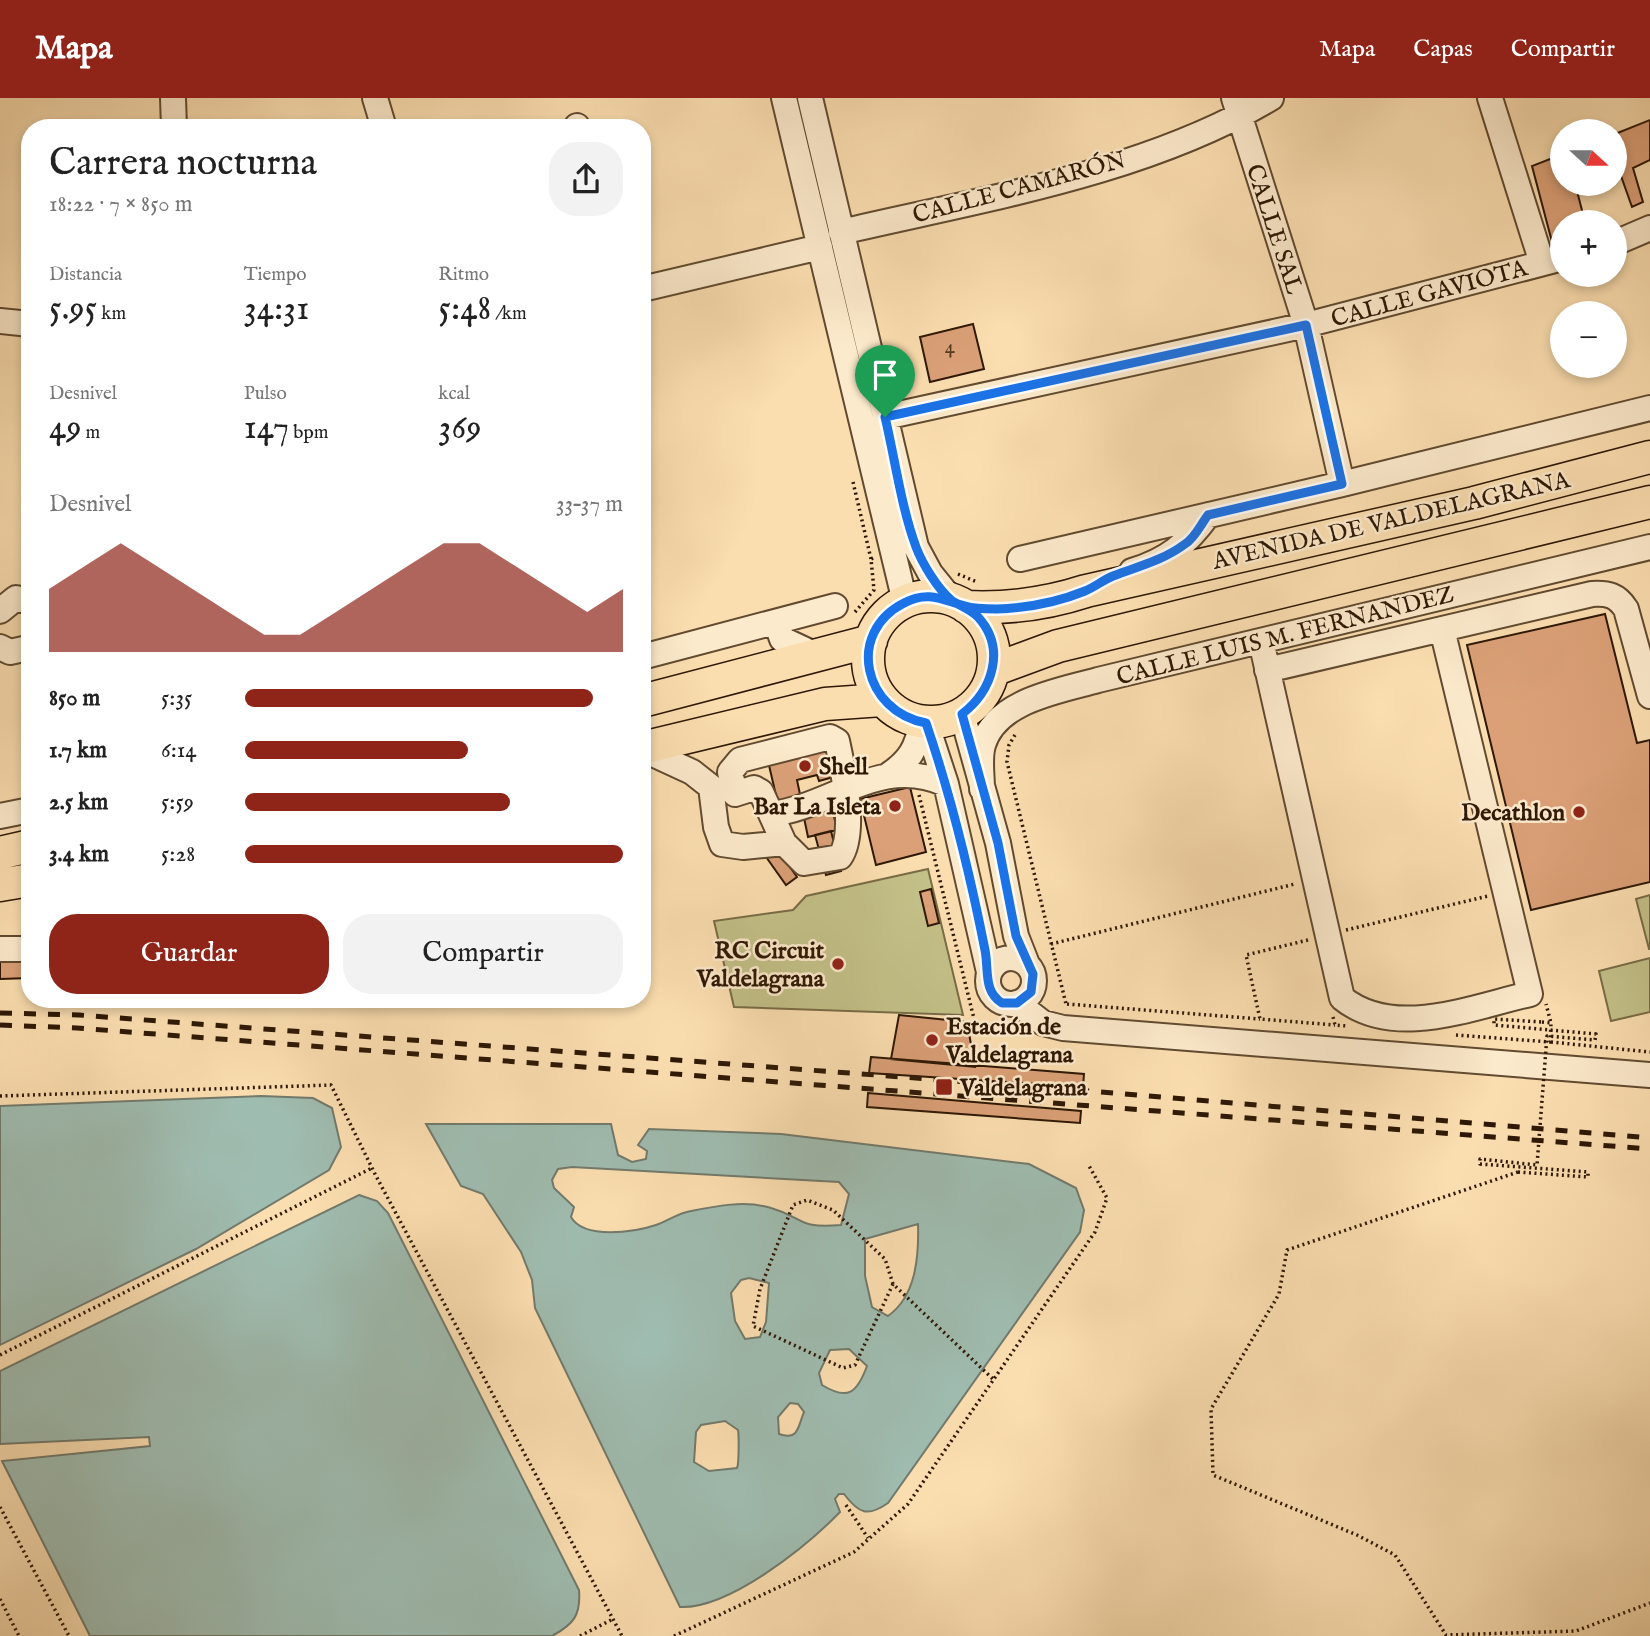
<!DOCTYPE html>
<html lang="es">
<head>
<meta charset="utf-8">
<style>
	body { margin:0; font-family:"IM FELL English",serif; background:#f2f2f2; color:#222; height:100vh; display:flex; flex-direction:column; font-size:26px; white-space:nowrap }
	* { box-sizing:border-box; margin:0 }
	p { font-size:23px; color:#767676 }
	.icon { flex:none; width:38px; height:38px; fill:none; stroke:currentColor; stroke-width:2; stroke-linecap:round; stroke-linejoin:round }
	.map { position:relative; flex:1; overflow:hidden }
	.details { position:absolute; left:21px; top:21px; width:630px; height:889px; display:flex; flex-direction:column; background:#fff; border-radius:28px; box-shadow:0 4px 10px #0003 }
	.details>* { flex:none }
	.needle { width:46px; rotate:111deg }
	.buttons { position:absolute; left:1550px; top:21px; display:grid; gap:14px }
	.buttons a { display:grid; place-items:center; width:77px; height:77px; border-radius:50%; background:#fff; box-shadow:0 4px 10px #0003; font-size:35px }
	.pin { position:absolute; display:grid; place-items:center; width:60px; height:60px; color:#fff; margin:-72px -30px; border-radius:50% 50% 50% 0; rotate:-45deg; box-shadow:0 0 7px #0007 }
	.pin .icon { rotate:45deg }
	.round { display:grid; place-items:center; flex:none; width:74px; height:74px; border-radius:28px; background:#f2f2f2 }
	.summary { display:flex; align-items:center; justify-content:space-between; height:119px; padding:0 28px }
	h1 { font-size:38px; font-weight:600; line-height:52px }
	.figures { display:grid; grid-template-columns:repeat(3,1fr); gap:10px; height:119px; padding:7px 28px }
	.figures div { display:grid; align-content:center }
	.figures b { font-size:35px; font-weight:600 }
	.figures small { font-size:19px; font-weight:400 }
	.figures p { font-size:19px }
	.chart { height:196px; padding:14px 28px }
	.chart p { display:flex; justify-content:space-between }
	.chart svg { width:100%; height:126px; margin-top:7px; fill:#8f2418; opacity:.7 }
	.cta { display:flex; gap:14px; margin-top:auto; padding:14px 28px }
	.cta a { flex:1; height:80px; border-radius:28px; background:#8f2418; color:#fff; font-size:28px; font-weight:600; line-height:80px; text-align:center }
	.cta a+a { background:#f2f2f2; color:#222 }
	ul { padding:0 28px; list-style:none; font-size:23px }
	li { display:grid; grid-template-columns:112px 84px 1fr; align-items:center; height:52px }
	li i { height:18px; border-radius:9px; background:#8f2418 }
	header { display:flex; align-items:center; gap:42px; box-sizing:border-box; height:98px; padding:0 35px; background:#8f2418; color:#fff }
	header strong { font-size:33px }
	nav { display:flex; gap:38px; margin-inline-start:auto; font-size:24px }
	.map>svg:first-child { display:block }
</style>
</head>
<body>
<header>
<strong>Mapa</strong>
<nav><a>Mapa</a><a>Capas</a><a>Compartir</a></nav>
</header>
<div class="map">
<svg width="1650" height="1538" viewBox="0 0 1650 1538">
	<rect width="100%" height="100%" fill="#fbdeb0"/>
	<filter id="stains"><feTurbulence type="fractalNoise" baseFrequency=".00286" numOctaves="4"/><feColorMatrix values="0 0 0 0 .2 0 0 0 0 .09 0 0 0 0 .02 0 0 0 .5 -.17"/></filter>
	<radialGradient id="worn" r=".72"><stop offset=".6" stop-color="#630" stop-opacity="0"/><stop offset="1" stop-color="#630" stop-opacity=".3"/></radialGradient>
	<path fill="#c3c088" stroke="#786c46" stroke-width="2" d="M 928,771 L 963,917 L 734,909 L 714,823 L 793,812 L 806,798 Z
		M 1650,797 L 1650,851 L 1649,851 L 1636,801 Z
		M 1650,860 L 1650,914 L 1611,923 L 1599,873 Z"/>
	<path fill="#9fbcb0" stroke="#727a6c" stroke-width="2" fill-rule="evenodd" d="M 261,998 L 313,1000 L 332,1010 L 341,1049 L 329,1072 L 196,1151 L 0,1247 L 0,1008 Z
		M 426,1026 L 611,1026 L 618,1057 L 632,1064 L 646,1061 L 647,1053 L 638,1047 L 649,1031 L 781,1036 L 1029,1066 L 1076,1090 L 1084,1112 L 1080,1134 L 888,1405 C 868,1419 859,1416 844,1396 L 839,1396 L 835,1401 L 840,1414 C 806,1449 729,1511 680,1509 L 535,1210 L 532,1182 L 521,1154 L 483,1096 L 461,1088 ZM 572,1069 L 839,1084 L 849,1096 L 841,1127 C 797,1131 806,1120 771,1110 C 746,1102 716,1108 691,1113 C 678,1115 668,1123 656,1127 C 635,1134 584,1142 571,1119 L 574,1109 L 554,1090 L 552,1082 L 558,1071 ZM 918,1126 C 919,1159 916,1198 888,1218 L 872,1209 L 865,1178 L 865,1141 ZM 749,1180 L 769,1185 L 766,1224 L 760,1239 L 745,1241 L 735,1223 L 731,1195 L 741,1182 ZM 849,1251 L 867,1268 C 857,1295 848,1303 822,1287 L 819,1275 L 830,1252 ZM 790,1305 L 798,1306 L 804,1314 C 798,1328 799,1343 779,1336 L 778,1319 ZM 725,1323 L 738,1332 C 739,1338 739,1366 737,1370 L 709,1373 L 694,1364 L 696,1334 L 701,1327 Z
		M 359,1097 L 377,1103 L 388,1115 L 579,1492 C 581,1517 574,1526 552,1538 L 90,1538 L 2,1363 L 150,1348 L 149,1339 L 0,1346 L 0,1273 Z"/>
	<path fill="#dba077" stroke="#2e1805" stroke-width="2" d="M 1650,22 L 1650,62 L 1633,70 L 1643,104 L 1632,109 L 1621,78 L 1615,80 L 1615,36 Z
		M 1563,56 L 1563,86 L 1599,86 L 1577,93 L 1585,124 L 1563,124 L 1563,145 L 1559,146 L 1552,144 L 1532,68 Z
		M 973,226 L 984,271 L 930,284 L 920,239 Z
		M 1605,516 L 1637,645 L 1650,642 L 1650,784 L 1531,812 L 1467,547 Z
		M 829,647 L 837,678 L 819,683 L 817,677 L 797,682 L 801,701 L 778,706 L 765,650 Z
		M 910,689 L 926,754 L 876,767 L 860,701 Z
		M 832,709 L 837,732 L 808,739 L 803,715 Z
		M 831,733 L 841,773 L 826,777 L 815,737 Z
		M 775,748 L 797,779 L 786,787 L 764,756 Z
		M 931,791 L 939,825 L 928,828 L 920,794 Z
		M 0,861 L 30,861 L 30,880 L 0,881 Z
		M 899,917 L 967,924 L 975,969 L 891,961 Z
		M 871,959 L 1084,976 L 1083,989 L 869,975 Z
		M 868,995 L 1081,1013 L 1080,1025 L 867,1009 Z"/>
	<g fill="none" stroke-linecap="round" stroke-linejoin="round">
		<defs>
			<path id="minor" d="M 173,0 L 174,30
				M 375,0 L 384,30
				M 784,0 L 905,504
				M 810,0 L 916,449 L 930,475 L 951,501
				M 1234,0 L 1306,227 L 1342,386
				M 1490,0 L 1542,165
				M 577,28 L 578,30
				M 841,134 C 982,101 1146,75 1271,0
				M 1615,145 L 1650,130
				M 642,191 L 820,149
				M 0,223 L 30,226
				M 885,319 L 1306,227 L 1563,160
				M 1020,461 L 1342,386 L 1650,310
				M 1132,473 C 1168,462 1186,447 1208,417
				M 0,513 L 16,500 L 30,504
				M 776,524 L 782,541 L 814,556
				M 1261,543 L 1342,900 C 1394,942 1472,909 1530,896 L 1442,531
				M 0,549 L 10,554 L 28,550
				M 642,559 L 835,508
				M 1267,572 L 1592,496 C 1608,495 1617,497 1626,511 L 1650,598
				M 962,616 L 998,745 L 1016,838 L 1027,866
				M 926,625 L 946,686 L 989,874
				M 642,651 L 692,674 L 711,689 L 716,729 L 722,746 L 743,749 L 784,745
				M 887,678 C 910,663 917,650 922,624
				M 982,691 C 982,677 979,660 983,647 C 996,602 1060,593 1098,582 L 1650,449
				M 771,716 L 784,745 L 804,765 L 840,759 C 857,735 843,671 837,643 L 830,639 L 740,662 L 730,674 L 735,696 L 754,690 L 761,694 L 771,716 C 832,709 880,656 946,686
				M 0,718 L 30,712
				M 0,851 L 30,851
				M988 883a23 23 0 1 1 46 0a23 23 0 1 1-46 0Z
				M 1017,905 L 1043,925 L 1063,930 L 1650,977"/>
			<path id="major" d="M868 561a63 63 0 1 1 126 0a63 63 0 1 1-126 0Z
				M 966,509 C 1008,511 1046,506 1086,493 L 1474,405 L 1650,359
				M 993,572 L 1058,548 L 1650,404
				M 642,603 L 871,543
				M 642,650 L 825,606 L 882,602
				M 0,755 L 30,748
				M 0,787 L 30,782"/>
		</defs>
		<use href="#minor" stroke="#614a30" stroke-width="28"/>
		<use href="#major" stroke="#2e1805" stroke-width="35"/>
		<path stroke="#2e1805" stroke-width="3.5" stroke-dasharray="2 3.5" stroke-linecap="butt" d="M 853,384 L 871,461
			M 958,476 L 977,484
			M 855,514 L 874,492 L 871,461 L 875,459
			M 1015,637 L 1009,647 L 1007,664 L 1066,906
			M 919,697 L 977,933 L 1023,937
			M 1346,832 L 1488,798
			M 1308,842 L 1246,857 L 1260,921 L 1335,927
			M 1051,846 L 1295,786
			M 1067,906 L 1260,921
			M 1333,919 L 1335,927 L 1347,928
			M 1542,924 L 1551,925 L 1546,906
			M 1456,937 L 1550,944 L 1551,925
			M 1551,944 L 1650,954
			M 0,998 L 331,987 L 376,1078 L 622,1538
			M 1518,1074 L 1287,1152 L 1279,1196 L 1211,1311 L 1213,1377 L 1357,1437 L 1395,1457 L 1446,1537 L 1576,1533 L 1650,1505
			M 893,1186 L 855,1267 L 843,1270 L 753,1228 L 760,1191 L 793,1107 L 807,1102 L 833,1112 L 885,1161 L 893,1186 L 994,1282
			M 0,1257 L 372,1070
			M 846,1407 L 868,1440
			M 0,1409 L 69,1538
			M 0,1501 L 19,1538
			M 580,1538 L 613,1521
			M 674,1538 L 854,1454 L 908,1406 L 1095,1134 L 1107,1100 L 1088,1066"/>
		<use href="#minor" stroke="#fceacc" stroke-width="24"/>
		<use href="#major" stroke="#fbdeb0" stroke-width="32"/>
		<path stroke="#2e1805" stroke-width="5" stroke-dasharray="12 12" stroke-linecap="butt" d="M 0,915 L 79,917 L 1101,994 L 1650,1040
			M 0,927 L 77,930 L 1650,1051"/>
		<path stroke="#2e1805" stroke-width="3.5" stroke-dasharray="2 3.5" stroke-linecap="butt" d="M 1518,1074 L 1588,1079 L 1588,1074 L 1480,1066 L 1480,1061 L 1537,1067 L 1547,938 L 1595,942 L 1596,936 L 1494,927 L 1494,921 L 1542,924"/>
	</g>
	<g fill="none" stroke-linecap="round" stroke-linejoin="round">
		<defs>
			<path id="route" d="M 885,319 C 895,361 901,408 916,449 C 922,465 937,490 951,502 C 960,508 970,511 978,519 C 1007,551 992,593 962,616 L 998,745 L 1016,838 L 1033,876 L 1031,894 L 1017,905 L 1002,905 C 983,893 989,872 985,852 C 970,776 951,698 926,625 C 864,614 845,535 904,505 C 928,492 943,502 965,508 C 974,511 987,511 997,511 C 1026,510 1058,504 1085,493 C 1095,489 1103,482 1113,478 C 1139,468 1162,463 1185,446 C 1195,440 1201,426 1208,417 L 1342,386 L 1306,227 L 885,319"/>
		</defs>
		<use href="#route" stroke="#fff" stroke-width="14"/>
		<use href="#route" stroke="#1a73e8" stroke-width="9"/>
	</g>
	<g fill="#8f2418" stroke="#fceacc" stroke-width="2.5">
		<circle cx="805" cy="668" r="7"/>
		<circle cx="895" cy="708" r="7"/>
		<circle cx="1579" cy="714" r="7"/>
		<circle cx="838" cy="866" r="7"/>
		<circle cx="932" cy="942" r="7"/>
		<rect x="935" y="980" width="18" height="18" rx="3.5"/>
	</g>
	<g text-anchor="middle" stroke-width="5" stroke-linejoin="round" paint-order="stroke">
		<g font-size="21" fill="#593a22">
			<text x="950" y="255">4</text>
		</g>
		<g font-size="24" fill="#2e1805" stroke="#fceacc">
			<text transform="translate(1019 89) rotate(-15)" y="8">CALLE CAMARÓN</text>
			<text transform="translate(1275 131) rotate(72)" y="8">CALLE SAL</text>
			<text transform="translate(1429 195) rotate(-15)" y="8">CALLE GAVIOTA</text>
			<text transform="translate(1391 422) rotate(-13)" y="8">AVENIDA DE VALDELAGRANA</text>
			<text transform="translate(1285 537) rotate(-14)" y="8">CALLE LUIS M. FERNANDEZ</text>
		</g>
		<g font-size="24" font-weight="bold" fill="#2e1805" stroke="#fceacc" text-anchor="start">
			<text x="819" y="676">Shell</text>
			<text x="881" y="716" text-anchor="end">Bar La Isleta</text>
			<text x="1565" y="722" text-anchor="end">Decathlon</text>
			<text x="824" y="860" text-anchor="end">RC Circuit<tspan x="824" dy="28">Valdelagrana</tspan></text>
			<text x="946" y="936">Estación de<tspan x="946" dy="28">Valdelagrana</tspan></text>
			<text x="960" y="997">Valdelagrana</text>
		</g>
	</g>
	<rect width="100%" height="100%" filter="url(#stains)"/>
	<rect width="100%" height="100%" fill="url(#worn)"/>
</svg>
<div class="buttons">
<a><svg class="needle" viewBox="-14 -14 28 28"><path d="M0-13l5 13h-10z" fill="#e53935"/><path d="M0 13l5-13h-10z" fill="#767676"/></svg></a>
<a>+</a>
<a>−</a>
</div>
<div class="pin" style="left:885px;top:319px;background:#1e9e55"><svg class="icon" aria-label="arrive" viewBox="0 0 24 24"><path d="M6 21V4h12l-3 4 3 4H6"/></svg></div>
<section class="details">
<div class="summary"><div><h1>Carrera nocturna</h1><p>18:22 · 7 × 850 m</p></div><a class="round"><svg class="icon" aria-label="share" viewBox="0 0 24 24"><path d="M12 15V3M7 8l5-5 5 5M5 13v7h14v-7"/></svg></a></div>
<div class="figures">
<div><p>Distancia</p><b>5.95<small> km</small></b></div>
<div><p>Tiempo</p><b>34:31</b></div>
<div><p>Ritmo</p><b>5:48<small> /km</small></b></div>
</div>
<div class="figures">
<div><p>Desnivel</p><b>49<small> m</small></b></div>
<div><p>Pulso</p><b>147<small> bpm</small></b></div>
<div><p>kcal</p><b>369</b></div>
</div>
<div class="chart"><p><span>Desnivel</span>33–37 m</p>
<svg viewBox="0 0 160 44" preserveAspectRatio="none"><path d="M0 44V22L10 14L20 6L30 14L40 22L50 30L60 38L70 38L80 30L90 22L100 14L110 6L120 6L130 14L140 22L150 30L160 22V44z"/></svg>
</div>
<ul>
<li><b>850 m</b>5:35<i style="width:92%"></i></li>
<li><b>1.7 km</b>6:14<i style="width:59%"></i></li>
<li><b>2.5 km</b>5:59<i style="width:70%"></i></li>
<li><b>3.4 km</b>5:28<i style="width:100%"></i></li>
</ul>
<div class="cta"><a>Guardar</a><a>Compartir</a></div>
</section>
</div>
</body>
</html>
